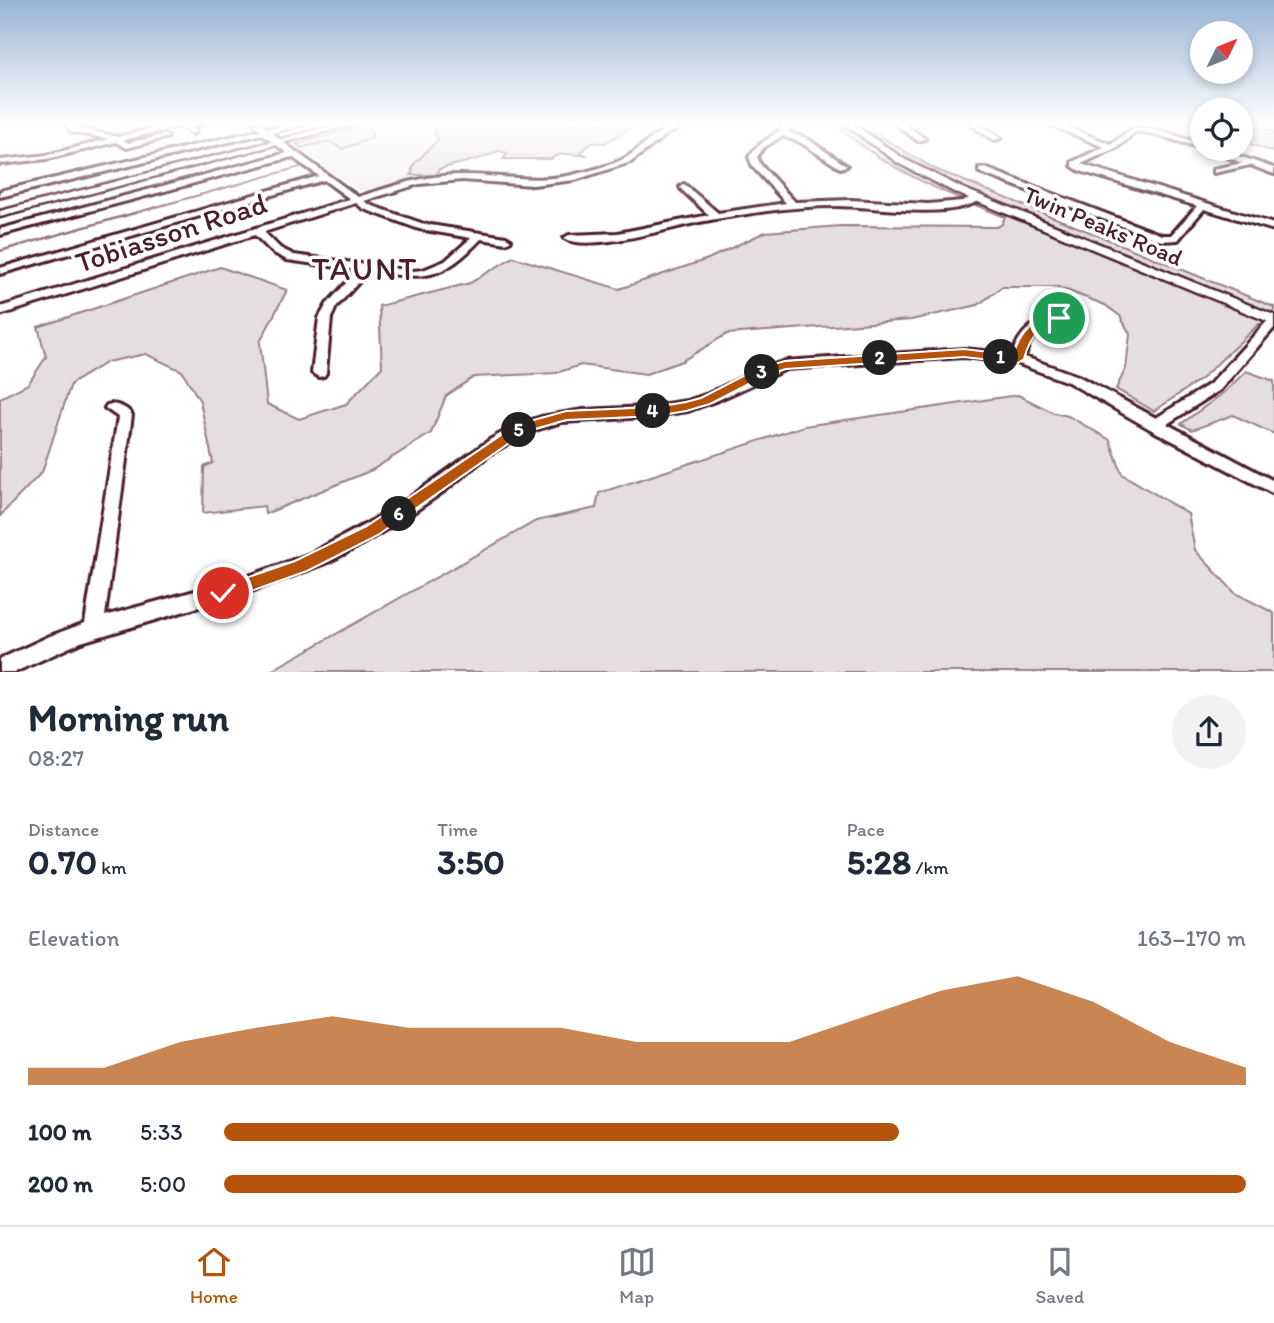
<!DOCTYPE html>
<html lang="en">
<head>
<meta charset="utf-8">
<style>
	body { margin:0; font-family:Itim,sans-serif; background:#f2f2f3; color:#1f2937; height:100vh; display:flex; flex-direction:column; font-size:26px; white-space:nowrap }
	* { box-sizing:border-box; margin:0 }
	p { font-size:23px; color:#747a83 }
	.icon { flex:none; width:38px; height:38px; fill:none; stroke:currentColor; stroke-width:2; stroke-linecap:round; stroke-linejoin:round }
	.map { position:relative; height:672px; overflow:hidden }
	.panel { display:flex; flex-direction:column; background:#fff; flex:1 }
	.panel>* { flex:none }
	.needle { width:46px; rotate:47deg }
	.buttons { position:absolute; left:1190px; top:21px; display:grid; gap:14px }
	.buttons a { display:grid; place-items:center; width:63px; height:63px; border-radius:50%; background:#fff; box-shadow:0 4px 10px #0003; font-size:35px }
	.pin { position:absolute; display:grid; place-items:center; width:60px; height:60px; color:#fff; margin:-30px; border:4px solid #fff; border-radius:50%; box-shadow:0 2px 7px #0007 }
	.km { position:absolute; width:35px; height:35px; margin:-18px; border-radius:50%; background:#222; color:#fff; font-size:19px; line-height:35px; text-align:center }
	.round { display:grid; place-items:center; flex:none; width:74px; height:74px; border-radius:37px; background:#f2f2f3 }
	.headline { display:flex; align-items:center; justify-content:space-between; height:119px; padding:0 28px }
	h1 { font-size:38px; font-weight:700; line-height:52px }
	.figures { display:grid; grid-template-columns:repeat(3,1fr); gap:10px; height:119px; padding:7px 28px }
	.figures div { display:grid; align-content:center }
	.figures b { font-size:35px; font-weight:700 }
	.figures small { font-size:19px; font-weight:400 }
	.figures p { font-size:19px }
	.chart { height:196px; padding:14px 28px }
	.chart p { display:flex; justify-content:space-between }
	.chart svg { width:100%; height:126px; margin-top:7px; fill:#b45309; opacity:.7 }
	ul { padding:0 28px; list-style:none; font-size:23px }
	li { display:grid; grid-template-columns:112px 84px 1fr; align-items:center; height:52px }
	li i { height:18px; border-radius:9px; background:#b45309 }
	.tab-bar { display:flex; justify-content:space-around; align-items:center; height:98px; border-top:2px solid #e0e1e3; background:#fff; font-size:19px; color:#747a83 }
	.tab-bar a { display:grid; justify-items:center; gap:4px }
	.tab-bar .on { color:#b45309 }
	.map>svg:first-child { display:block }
</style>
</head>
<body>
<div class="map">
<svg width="1274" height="672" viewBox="0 0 1274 672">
	<rect width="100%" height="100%" fill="#fff"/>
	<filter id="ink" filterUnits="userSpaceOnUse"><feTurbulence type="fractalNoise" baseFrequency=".0143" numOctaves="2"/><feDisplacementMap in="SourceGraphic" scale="14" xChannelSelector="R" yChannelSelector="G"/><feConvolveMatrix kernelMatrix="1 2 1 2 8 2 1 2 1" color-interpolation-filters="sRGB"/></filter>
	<g filter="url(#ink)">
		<path fill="#f2eeef" d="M 368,123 L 430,123 L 489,154 L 362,193 L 293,144 Z"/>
		<path fill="#e5dee0" stroke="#987e86" stroke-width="2" d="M 79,123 L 173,123 L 121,135 L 80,127 Z
			M 456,123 L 639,123 L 605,143 L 592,143 L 581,152 L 586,155 C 574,156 561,150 551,159 L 503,159 L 508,153 L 498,151 C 481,161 458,163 439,169 L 437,175 L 411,175 L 414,164 L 439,139 L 435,135 L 435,128 Z
			M 834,123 L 866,123 L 881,137 L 935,169 L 1274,307 L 1274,330 L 1259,324 L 1201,379 L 1154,411 L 1116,389 L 1126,368 L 1130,334 L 1120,316 L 1105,305 L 1058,287 L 1002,287 L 978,305 L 911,320 L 727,334 L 682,361 L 646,374 L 581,365 L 556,373 L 474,377 L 446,396 L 431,433 L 372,470 L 265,514 L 264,506 L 203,513 L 204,467 L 213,463 L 200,401 L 182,371 L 146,354 L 107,362 L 71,384 L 42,472 L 0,516 L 0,398 L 28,384 L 46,357 L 38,327 L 220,267 L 287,290 L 260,342 L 267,404 L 299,419 L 346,404 L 382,367 L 379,306 L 470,283 L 513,257 L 619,289 L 708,259 L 765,232 L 840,226 L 997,227 L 1002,224 L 1005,217 C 944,193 883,168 834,123 Z
			M 1241,124 L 1274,131 L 1274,152 L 1241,141 Z
			M 365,125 L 372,131 L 372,138 L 342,149 L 329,141 L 301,148 L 296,144 Z
			M 1246,371 L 1274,381 L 1274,434 L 1233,415 L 1192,430 L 1181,424 L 1226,391 Z
			M 1018,395 L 1054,413 L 1068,416 L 1110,440 L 1122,474 L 1188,514 L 1195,550 L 1235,593 L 1274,613 L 1274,672 L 269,672 L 536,521 L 596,508 L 599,493 L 804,426 Z"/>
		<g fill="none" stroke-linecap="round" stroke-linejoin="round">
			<path stroke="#91787e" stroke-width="2" d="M 407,127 L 451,123
				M 131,214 L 300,167"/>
			<path stroke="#91787e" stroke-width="2.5" d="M 0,251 L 138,212"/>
			<defs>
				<path id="minor" d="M 67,123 L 75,123 L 76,128 L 118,137 L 173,123 L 206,123 L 192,127 L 196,132 L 192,134 L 184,128 L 184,125 L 123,140 L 128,143 L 164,135 L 168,137 L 127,148 L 116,142 L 47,159 L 0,164 L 0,160 L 47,155 L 109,139 L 71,132 L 67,127 Z
					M 254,123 L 262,123 L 268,129 L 293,123 L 306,123 L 272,133 L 280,140 L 358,197 C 393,186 427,174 464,175 C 501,175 539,184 576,174 C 592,170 614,165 627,157 C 649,142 664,123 693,123 L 667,134 L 631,162 L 575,180 L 533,185 L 462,180 L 419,184 L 364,201 L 370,205 L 424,224 L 506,237 L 511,240 L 506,243 L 481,239 C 440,282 424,279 369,271 L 336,307 L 331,318 L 326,373 L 324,376 L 319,377 L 312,373 L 319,318 L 327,304 L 358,270 L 287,260 L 272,252 L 255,235 L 0,315 L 0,307 L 350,199 L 324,180 L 0,274 L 0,268 L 319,176 L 292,157 L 0,235 L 0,229 L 287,153 L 262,134 L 0,197 L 0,191 L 260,130 ZM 356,203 L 364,209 L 419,229 L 471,238 L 445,261 L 423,270 L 413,271 L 294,255 L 280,248 L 264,232 Z
					M 786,123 L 794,123 L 787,132 L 806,138 L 847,166 L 840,168 L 800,142 L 782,136 L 763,148 L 757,157 L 760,164 L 795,202 L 850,200 L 928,204 L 962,201 L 978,195 L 983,198 C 951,221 875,206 836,206 C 813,206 790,208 767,211 C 744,214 722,218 699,222 C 672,228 586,253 564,238 L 569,235 L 618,233 L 709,215 L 681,189 L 680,187 L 684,184 L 718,213 L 786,203 L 753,167 L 749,157 C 758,141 776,137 786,123 Z
					M 894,123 L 903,123 L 925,139 L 918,141 Z
					M 968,123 L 977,123 L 1001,138 L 994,140 Z
					M 1046,123 L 1056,123 L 1111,144 L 1135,127 L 1161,131 L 1202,144 L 1202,148 L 1157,135 L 1136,131 L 1118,147 L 1081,164 L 1274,224 L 1274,230 L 1204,209 L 1178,240 L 1161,241 L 979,172 L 979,168 L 985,168 L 1162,235 L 1171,235 L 1197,206 L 1080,171 L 1072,166 L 1072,162 L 1104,147 Z
					M 1207,149 L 1218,149 L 1274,168 L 1274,174 L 1250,165 L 1214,173 L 1214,169 L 1242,163 Z
					M 1059,314 L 1065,318 C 1046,332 1031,327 1025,357 L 1078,376 L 1156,418 L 1210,384 L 1270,318 L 1274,317 L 1274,328 L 1220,390 L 1167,424 L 1274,481 L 1274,494 L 1150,429 L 1068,382 L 1016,363 L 964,357 L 786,369 L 718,400 L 688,411 L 646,417 L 562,422 L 526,433 L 490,454 L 447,489 L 405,518 L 357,547 L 324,564 L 249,592 L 81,642 L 15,672 L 0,672 L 0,659 L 50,636 L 85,623 L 118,417 L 105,408 L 107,405 C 115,402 128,408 132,415 L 105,616 L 249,576 L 312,553 L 394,509 L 491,439 L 516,425 L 541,417 L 583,410 L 646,407 L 687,401 L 708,394 L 756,371 L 785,361 L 964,349 L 1013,354 C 1019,331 1036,320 1059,314 Z"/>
				<path id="major" d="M 344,123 L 358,123 L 0,217 L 0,211 Z
					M 843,123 L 852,123 L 904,159 L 962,188 L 1274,315 L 1274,324 L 954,192 L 898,163 Z"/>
			</defs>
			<use href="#minor" stroke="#4a1f2b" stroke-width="6"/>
			<use href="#major" stroke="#4a1f2b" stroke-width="5"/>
			<use href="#minor" fill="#fff" fill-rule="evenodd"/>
			<use href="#major" fill="#fff" fill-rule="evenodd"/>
		</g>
	</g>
	<linearGradient id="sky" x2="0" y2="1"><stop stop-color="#98b4d4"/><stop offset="0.57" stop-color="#fff"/><stop offset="1" stop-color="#fff" stop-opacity="0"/></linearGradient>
	<rect width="1274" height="217" fill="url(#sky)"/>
	<path fill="#b45309" stroke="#fff" stroke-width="2" d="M 1059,315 L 1063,315 L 1063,320 C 1039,326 1030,336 1024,359 L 1018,363 L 964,357 L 786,369 L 766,375 L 710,404 L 686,411 L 657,416 L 566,420 L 525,432 L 378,535 L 307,571 L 223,601 L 217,599 L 215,593 L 217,588 L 295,561 L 367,526 L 516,425 L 566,411 L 657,407 L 686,402 L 701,398 L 757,369 L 785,361 L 964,349 L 1013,355 C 1021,329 1033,319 1059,315 Z"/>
	<g text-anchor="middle" stroke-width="7" stroke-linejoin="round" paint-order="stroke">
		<g font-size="24" fill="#4a1f2b" stroke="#fff">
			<text transform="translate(1103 226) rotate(23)" y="8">Twin Peaks Road</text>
		</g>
		<g font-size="30" fill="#4a1f2b" stroke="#fff">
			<text transform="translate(171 233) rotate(-18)" y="10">Tobiasson Road</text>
		</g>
		<g font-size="32" letter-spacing="2" fill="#4a1f2b" stroke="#fff">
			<text x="365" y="280">TAUNT</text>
		</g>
	</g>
</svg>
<div class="buttons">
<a><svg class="needle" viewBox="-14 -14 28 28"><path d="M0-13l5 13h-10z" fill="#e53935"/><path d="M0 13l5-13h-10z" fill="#747a83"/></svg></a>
<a><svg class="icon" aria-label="locate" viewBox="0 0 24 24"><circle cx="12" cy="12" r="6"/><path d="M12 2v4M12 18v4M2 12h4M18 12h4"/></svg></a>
</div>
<div class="pin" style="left:1059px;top:318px;background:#1e9e55"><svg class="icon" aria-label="arrive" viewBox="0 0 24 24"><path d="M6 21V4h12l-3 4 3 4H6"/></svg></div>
<div class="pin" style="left:223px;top:593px;background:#d93025"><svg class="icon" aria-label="check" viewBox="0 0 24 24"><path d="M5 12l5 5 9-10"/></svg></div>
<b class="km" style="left:1001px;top:357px">1</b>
<b class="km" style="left:880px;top:358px">2</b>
<b class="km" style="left:762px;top:372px">3</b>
<b class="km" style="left:653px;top:411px">4</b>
<b class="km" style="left:519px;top:430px">5</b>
<b class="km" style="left:399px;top:514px">6</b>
</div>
<section class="panel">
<div class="headline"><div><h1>Morning run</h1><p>08:27</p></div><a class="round"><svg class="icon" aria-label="share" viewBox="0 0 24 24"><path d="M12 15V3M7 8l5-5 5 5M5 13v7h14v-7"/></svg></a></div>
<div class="figures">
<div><p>Distance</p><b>0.70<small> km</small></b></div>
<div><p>Time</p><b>3:50</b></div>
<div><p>Pace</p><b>5:28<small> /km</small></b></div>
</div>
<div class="chart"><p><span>Elevation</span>163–170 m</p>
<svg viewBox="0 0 160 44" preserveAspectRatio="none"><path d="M0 44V38L10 38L20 29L30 24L40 20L50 24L60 24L70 24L80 29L90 29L100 29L110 20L120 11L130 6L140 15L150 29L160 38V44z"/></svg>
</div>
<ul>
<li><b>100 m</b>5:33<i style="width:66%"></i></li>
<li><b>200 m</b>5:00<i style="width:100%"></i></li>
</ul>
</section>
<nav class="tab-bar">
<a class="on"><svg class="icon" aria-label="home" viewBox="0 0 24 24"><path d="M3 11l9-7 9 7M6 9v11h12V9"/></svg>Home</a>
<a><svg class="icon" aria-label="map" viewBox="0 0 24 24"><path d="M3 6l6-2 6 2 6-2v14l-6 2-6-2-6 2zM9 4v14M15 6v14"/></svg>Map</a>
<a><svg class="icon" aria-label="saved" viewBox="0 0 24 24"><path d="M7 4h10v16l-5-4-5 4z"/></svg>Saved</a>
</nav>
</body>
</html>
